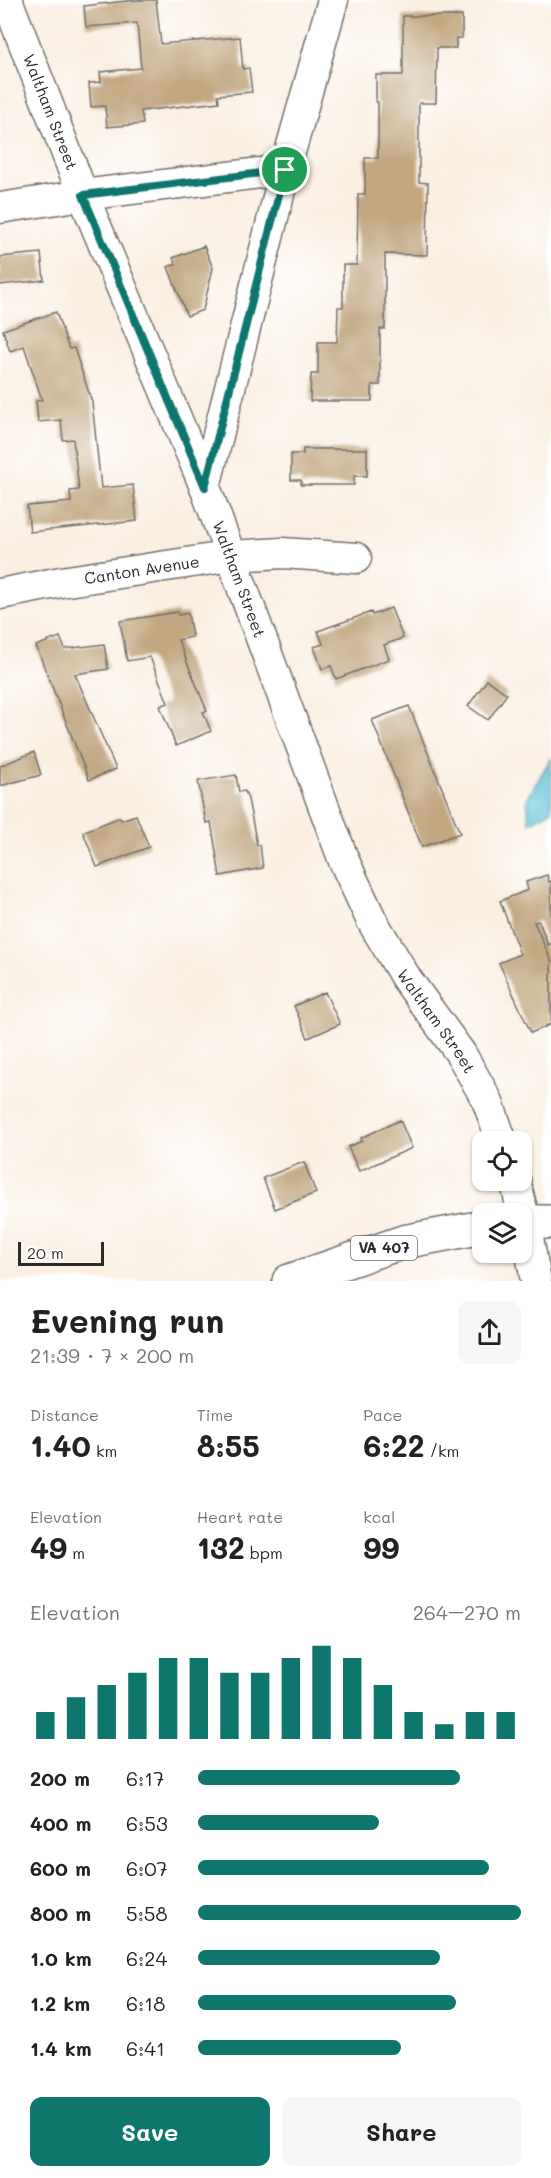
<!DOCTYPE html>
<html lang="en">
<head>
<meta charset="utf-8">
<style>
	body { margin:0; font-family:Mali,sans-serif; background:#f6f6f6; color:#222; height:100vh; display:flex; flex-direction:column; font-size:22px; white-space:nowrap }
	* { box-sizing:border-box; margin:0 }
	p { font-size:20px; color:#767676 }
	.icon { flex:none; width:33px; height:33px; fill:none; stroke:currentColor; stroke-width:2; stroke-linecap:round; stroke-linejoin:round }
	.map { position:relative; height:1281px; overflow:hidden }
	.details { display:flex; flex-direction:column; background:#fff; flex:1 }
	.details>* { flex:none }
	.controls { position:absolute; left:472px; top:1131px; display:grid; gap:12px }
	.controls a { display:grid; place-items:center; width:60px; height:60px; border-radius:12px; background:#fff; box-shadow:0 2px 4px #0004; font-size:30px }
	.scale { position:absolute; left:18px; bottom:15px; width:86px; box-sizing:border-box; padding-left:6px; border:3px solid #2b2b2b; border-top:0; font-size:16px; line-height:21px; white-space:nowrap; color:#2b2b2b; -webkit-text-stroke:4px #fff; paint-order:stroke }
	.pin { position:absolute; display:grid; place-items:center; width:51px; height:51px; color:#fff; margin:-26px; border:3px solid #fff; border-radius:50%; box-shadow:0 2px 6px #0007 }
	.round { display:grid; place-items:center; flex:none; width:63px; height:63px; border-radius:12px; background:#f6f6f6 }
	.headline { display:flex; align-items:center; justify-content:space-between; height:102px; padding:0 30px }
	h1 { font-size:33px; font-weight:700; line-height:45px }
	.figures { display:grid; grid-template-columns:repeat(3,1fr); gap:9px; height:102px; padding:6px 30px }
	.figures div { display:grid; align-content:center }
	.figures b { font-size:30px; font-weight:700 }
	.figures small { font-size:16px; font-weight:400 }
	.figures p { font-size:16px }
	.chart { height:168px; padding:12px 30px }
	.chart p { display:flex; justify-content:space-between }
	.chart svg { width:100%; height:108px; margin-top:6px; stroke:#0f766e; stroke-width:6 }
	.action { display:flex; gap:12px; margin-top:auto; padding:12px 30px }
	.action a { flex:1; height:69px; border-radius:12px; background:#0f766e; color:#fff; font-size:24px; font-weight:700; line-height:69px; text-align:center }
	.action a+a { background:#f6f6f6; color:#222 }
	ul { padding:0 30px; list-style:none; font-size:20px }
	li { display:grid; grid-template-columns:96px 72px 1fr; align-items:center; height:45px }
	li i { height:15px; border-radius:8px; background:#0f766e }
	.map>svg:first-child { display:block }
</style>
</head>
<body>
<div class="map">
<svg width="551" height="1281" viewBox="0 0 551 1281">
	<rect width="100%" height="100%" fill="#fff"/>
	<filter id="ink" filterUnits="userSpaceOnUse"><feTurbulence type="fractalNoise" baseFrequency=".0167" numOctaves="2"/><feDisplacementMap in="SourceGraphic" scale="12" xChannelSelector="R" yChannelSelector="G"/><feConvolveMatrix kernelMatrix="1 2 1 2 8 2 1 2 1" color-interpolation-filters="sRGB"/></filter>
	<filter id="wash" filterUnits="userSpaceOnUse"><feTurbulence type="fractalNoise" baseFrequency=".008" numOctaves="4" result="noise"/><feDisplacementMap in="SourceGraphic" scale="24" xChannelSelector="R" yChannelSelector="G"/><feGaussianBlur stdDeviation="1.35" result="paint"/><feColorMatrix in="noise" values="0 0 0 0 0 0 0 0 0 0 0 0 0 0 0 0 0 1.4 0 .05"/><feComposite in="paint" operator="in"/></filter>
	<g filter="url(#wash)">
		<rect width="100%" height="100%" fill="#faefe1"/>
		<path fill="#5bc3d8" stroke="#437782" stroke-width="1.5" d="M 551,758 L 551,811 L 529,823 L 527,799 Z"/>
		<g id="blocks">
			<path fill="#c3a781" d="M 135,0 L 156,0 L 161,44 L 240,37 L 243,69 L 249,68 L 252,92 L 218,95 L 219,102 L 141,111 L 143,124 L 107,127 L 105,106 L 91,107 L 89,83 L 101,82 L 100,72 L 141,68 L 137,23 L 86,27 L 84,6 Z
				M 403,16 L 462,16 L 462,38 L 456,38 L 456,48 L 437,48 L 436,103 L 419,103 L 419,182 L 428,183 L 427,255 L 385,254 L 385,329 L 380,329 L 380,385 L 372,385 L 372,401 L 310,401 L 311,374 L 318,374 L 318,342 L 337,342 L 338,307 L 343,307 L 343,265 L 357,265 L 358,194 L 365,194 L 365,158 L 378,158 L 378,102 L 376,102 L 376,75 L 403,75 Z
				M 204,246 L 213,268 L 203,310 L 187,316 L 168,267 L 176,264 L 173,258 Z
				M 41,253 L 44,280 L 0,285 L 0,257 Z
				M 56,312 L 69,349 L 74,348 L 92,402 L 101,488 L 133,485 L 137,521 L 30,532 L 27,506 L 71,502 L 70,491 L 79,490 L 73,439 L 63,440 L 61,420 L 38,422 L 36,401 L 42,400 L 24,346 L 10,351 L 3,330 Z
				M 303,449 L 367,449 L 367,476 L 354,476 L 354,485 L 301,485 L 301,480 L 291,480 L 291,454 L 303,454 Z
				M 391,608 L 403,638 L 384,645 L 389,659 L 336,679 L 331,666 L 322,669 L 314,647 L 323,644 L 318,631 L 371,612 L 372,615 Z
				M 178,612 L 178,615 L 188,613 L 192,637 L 178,640 L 207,711 L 203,712 L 211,731 L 176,746 L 160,706 L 168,703 L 150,657 L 127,661 L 120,621 Z
				M 60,637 L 65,649 L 104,644 L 108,669 L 75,674 L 116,769 L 89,780 L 36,646 Z
				M 487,680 L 507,694 L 488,720 L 468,706 Z
				M 409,706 L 460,833 L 422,847 L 372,720 Z
				M 34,752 L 41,775 L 0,786 L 0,766 Z
				M 236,775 L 239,792 L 245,791 L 248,799 L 257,845 L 260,845 L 263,868 L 220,876 L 211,822 L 206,823 L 198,781 Z
				M 136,815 L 149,847 L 97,867 L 83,832 L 120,817 L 121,820 Z
				M 547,875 L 549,882 L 551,881 L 551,944 L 548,945 L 539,921 L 534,922 L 551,960 L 551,1024 L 531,1033 L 499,963 L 520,954 L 500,901 L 528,890 L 526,882 Z
				M 325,992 L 340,1024 L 308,1038 L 294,1006 Z
				M 400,1120 L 412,1148 L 359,1171 L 348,1147 L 362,1141 L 361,1138 Z
				M 304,1162 L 316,1193 L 275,1209 L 263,1178 Z"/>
		</g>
	</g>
	<g filter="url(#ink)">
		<use href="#blocks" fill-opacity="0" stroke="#73706b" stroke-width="1.5"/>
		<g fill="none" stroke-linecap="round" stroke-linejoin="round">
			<defs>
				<g id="minor">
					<path id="s1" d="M 7,0 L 83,195 L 205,487 L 344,861 L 372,921 L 406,978 L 461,1054 L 487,1100 L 502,1142"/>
					<path d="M 0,208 L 83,195 L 285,170"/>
					<path d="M 205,487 L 285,170 L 333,0"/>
					<path id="s2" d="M 0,594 L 61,582 L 232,556 L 282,553 L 356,558"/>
					<path d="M 515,1180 L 525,1222 L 536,1281"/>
				</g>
				<path id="major" d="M 522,1222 L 551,1222
					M 289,1281 L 403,1242 L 483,1227"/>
			</defs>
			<use href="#minor" stroke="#73706b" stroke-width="33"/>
			<use href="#major" stroke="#73706b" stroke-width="36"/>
			<use href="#minor" stroke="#fff" stroke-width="30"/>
			<use href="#major" stroke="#fff" stroke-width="33"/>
		</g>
	</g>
	<g fill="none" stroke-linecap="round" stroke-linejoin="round" filter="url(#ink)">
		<defs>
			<path id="route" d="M 285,170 L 205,487 L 83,195 Z"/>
		</defs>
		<use href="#route" stroke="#fff" stroke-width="12"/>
		<use href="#route" stroke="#0f766e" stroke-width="8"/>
	</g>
	<g text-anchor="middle" stroke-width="4.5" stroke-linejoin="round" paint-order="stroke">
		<rect fill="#fff" stroke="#6b6b6b" stroke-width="1.5" x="351" y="1236" width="66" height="24" rx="4.5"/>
		<g font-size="15" font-weight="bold" fill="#2b2b2b">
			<text x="384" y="1253">VA 407</text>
		</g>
		<g font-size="16" fill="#2b2b2b" stroke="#fff">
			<text dy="6" stroke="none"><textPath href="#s1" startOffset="120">Waltham Street</textPath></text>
			<text dy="6" stroke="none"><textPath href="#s2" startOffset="144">Canton Avenue</textPath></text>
			<text dy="6" stroke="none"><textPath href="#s1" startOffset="624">Waltham Street</textPath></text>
			<text dy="6" stroke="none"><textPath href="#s1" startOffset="1110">Waltham Street</textPath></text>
		</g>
	</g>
</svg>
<div class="controls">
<a><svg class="icon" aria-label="locate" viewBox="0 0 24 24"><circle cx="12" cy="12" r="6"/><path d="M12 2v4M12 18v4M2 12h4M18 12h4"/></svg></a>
<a><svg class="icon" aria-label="layers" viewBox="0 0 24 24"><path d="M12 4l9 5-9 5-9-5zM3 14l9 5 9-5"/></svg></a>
</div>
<div class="scale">20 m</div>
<div class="pin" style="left:285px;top:170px;background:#1e9e55"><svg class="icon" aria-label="arrive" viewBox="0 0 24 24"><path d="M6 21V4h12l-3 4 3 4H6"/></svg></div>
</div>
<section class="details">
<div class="headline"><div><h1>Evening run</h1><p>21:39 · 7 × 200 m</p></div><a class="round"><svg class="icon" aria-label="share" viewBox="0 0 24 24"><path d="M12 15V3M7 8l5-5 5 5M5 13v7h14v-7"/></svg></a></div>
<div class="figures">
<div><p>Distance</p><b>1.40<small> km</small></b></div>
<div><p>Time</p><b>8:55</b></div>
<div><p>Pace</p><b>6:22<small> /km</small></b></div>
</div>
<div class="figures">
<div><p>Elevation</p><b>49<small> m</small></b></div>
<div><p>Heart rate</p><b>132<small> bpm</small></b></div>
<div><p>kcal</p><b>99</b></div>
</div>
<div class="chart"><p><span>Elevation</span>264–270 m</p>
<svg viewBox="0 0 160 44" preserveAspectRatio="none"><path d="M5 44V33M15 44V27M25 44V22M35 44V17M45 44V11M55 44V11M65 44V17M75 44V17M85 44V11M95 44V6M105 44V11M115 44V22M125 44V33M135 44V38M145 44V33M155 44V33"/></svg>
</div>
<ul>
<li><b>200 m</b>6:17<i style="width:81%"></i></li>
<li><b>400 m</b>6:53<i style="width:56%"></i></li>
<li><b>600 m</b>6:07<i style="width:90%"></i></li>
<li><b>800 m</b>5:58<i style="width:100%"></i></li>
<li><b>1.0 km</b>6:24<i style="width:75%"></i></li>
<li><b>1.2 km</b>6:18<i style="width:80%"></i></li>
<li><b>1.4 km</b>6:41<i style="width:63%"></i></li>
</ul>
<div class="action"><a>Save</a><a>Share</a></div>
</section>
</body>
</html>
